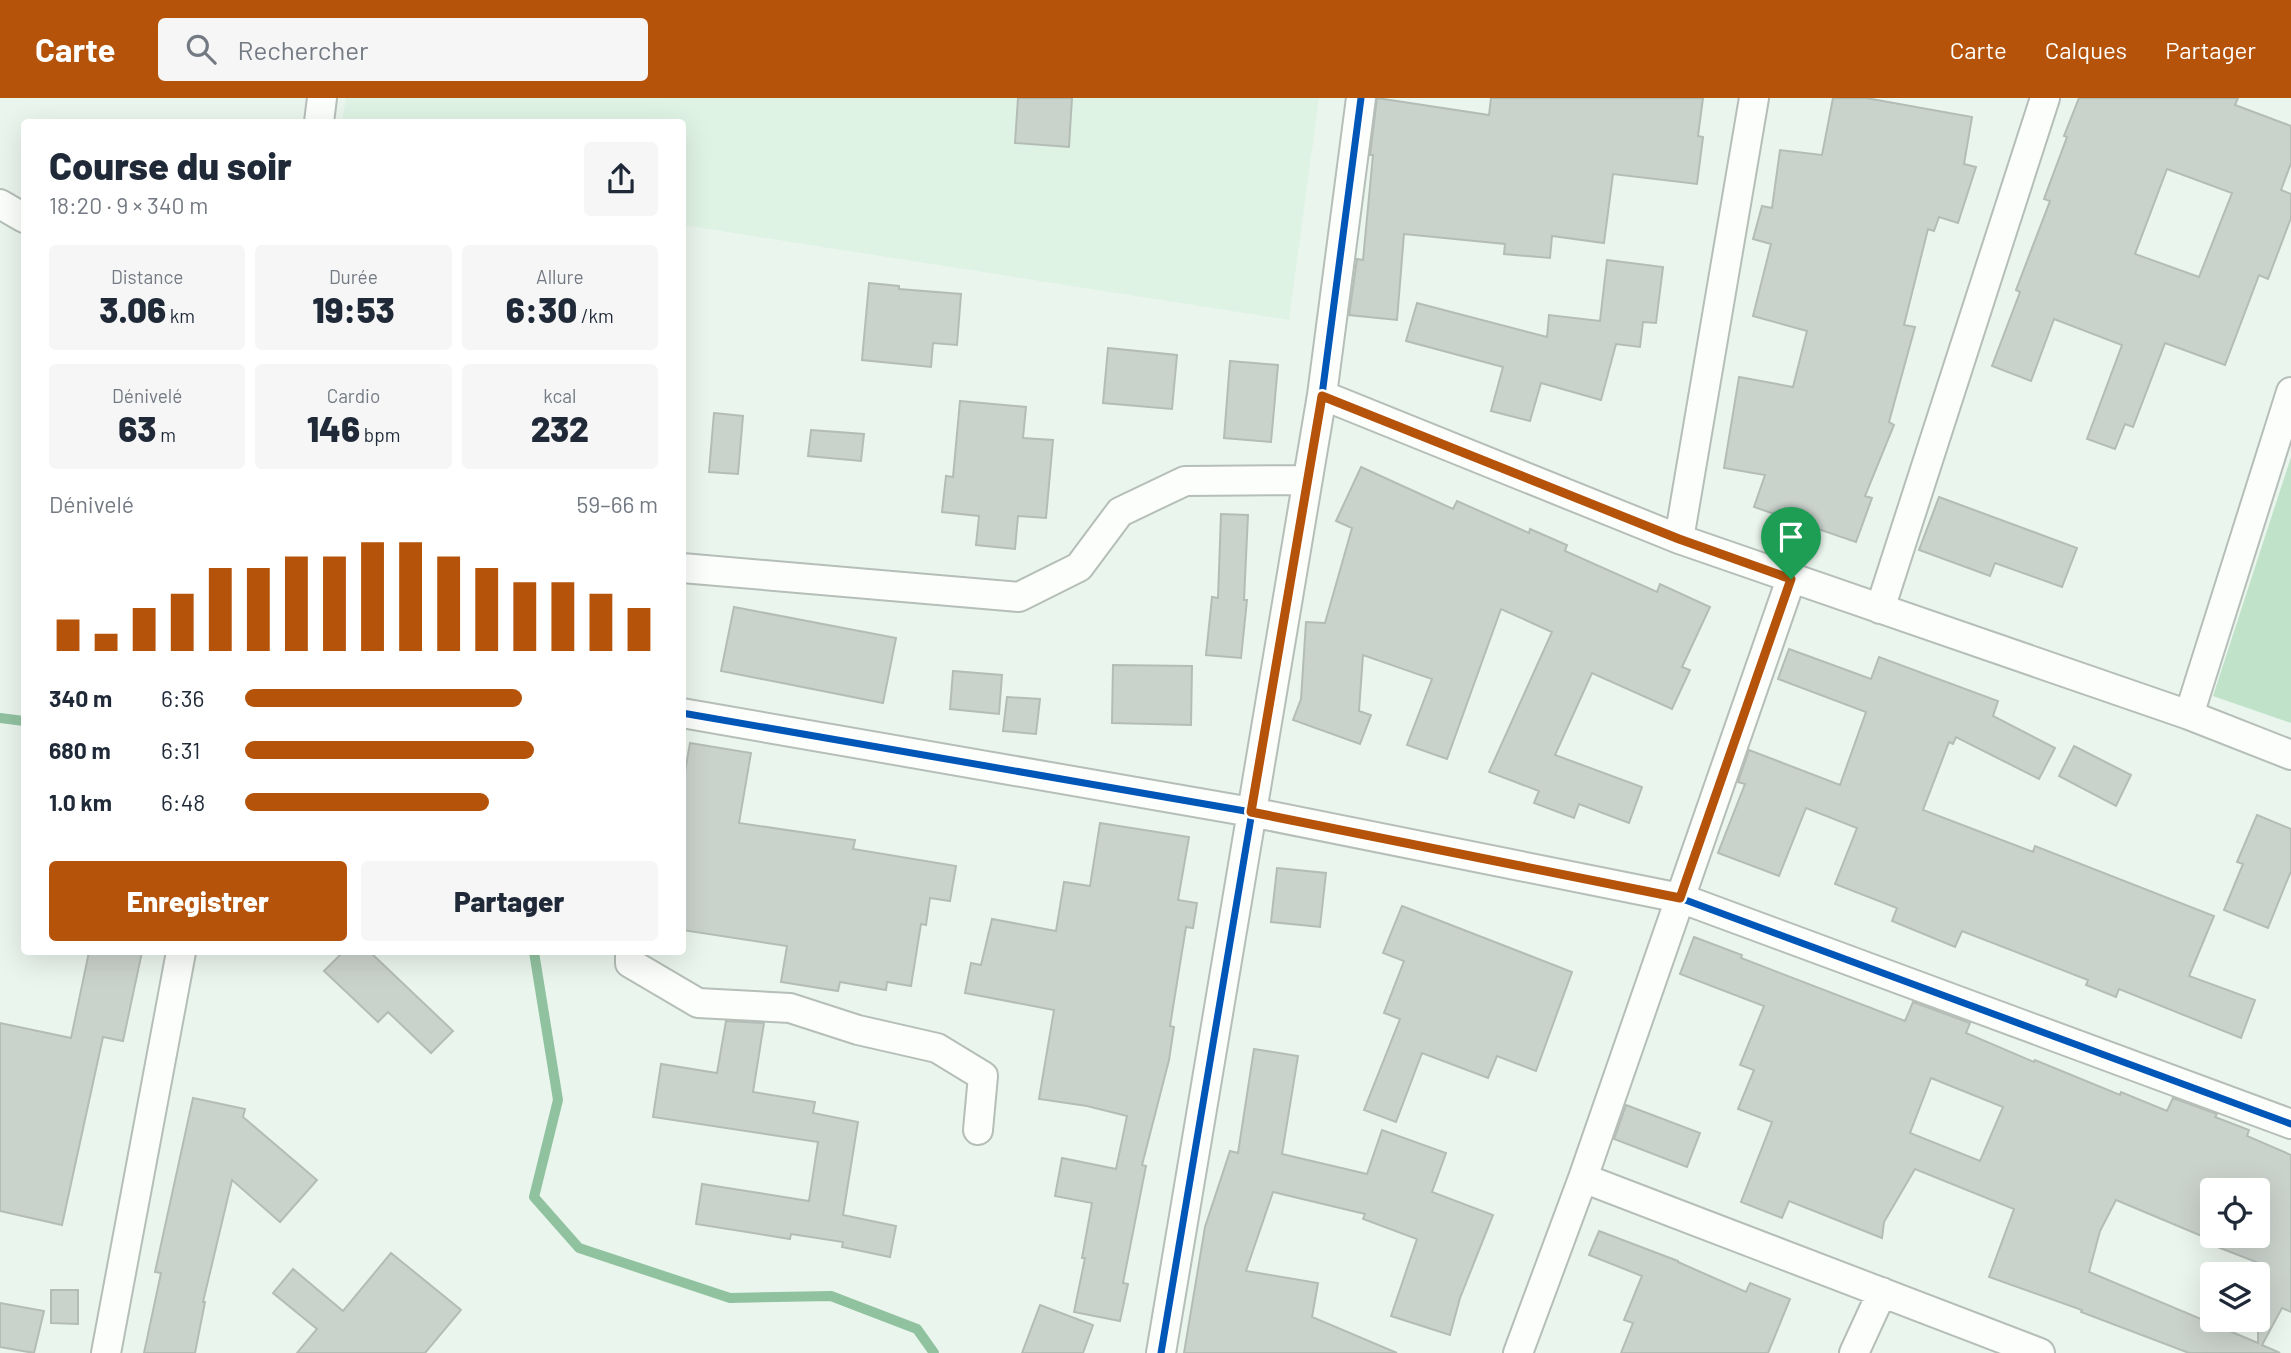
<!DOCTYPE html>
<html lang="fr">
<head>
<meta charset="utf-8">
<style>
	body { margin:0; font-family:Barlow,sans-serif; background:#f6f6f7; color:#1f2937; height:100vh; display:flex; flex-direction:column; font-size:26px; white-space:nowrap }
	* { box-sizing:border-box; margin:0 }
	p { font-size:23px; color:#747a83 }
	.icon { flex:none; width:38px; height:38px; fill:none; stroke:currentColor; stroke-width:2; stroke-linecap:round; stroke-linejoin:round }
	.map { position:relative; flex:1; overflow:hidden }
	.drawer { position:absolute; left:21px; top:21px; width:665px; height:836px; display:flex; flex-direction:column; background:#fff; border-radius:7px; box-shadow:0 7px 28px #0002 }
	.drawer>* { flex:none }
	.tools { position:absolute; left:2200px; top:1080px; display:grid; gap:14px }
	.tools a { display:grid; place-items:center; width:70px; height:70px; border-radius:7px; background:#fff; box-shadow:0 7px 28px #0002; font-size:35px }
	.pin { position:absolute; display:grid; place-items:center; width:60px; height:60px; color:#fff; margin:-72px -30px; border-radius:50% 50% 50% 0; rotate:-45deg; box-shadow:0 0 7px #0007 }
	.pin .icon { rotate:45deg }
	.round { display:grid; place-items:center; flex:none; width:74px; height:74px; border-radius:7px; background:#f6f6f7 }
	.overview { display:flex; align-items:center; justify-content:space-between; height:119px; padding:0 28px }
	h1 { font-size:38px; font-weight:800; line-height:52px }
	.metrics { display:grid; grid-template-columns:repeat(3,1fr); gap:10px; height:119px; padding:7px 28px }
	.metrics div { display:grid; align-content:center; border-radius:7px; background:#f6f6f7; text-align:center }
	.metrics b { font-size:35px; font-weight:800 }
	.metrics small { font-size:19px; font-weight:400 }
	.metrics p { font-size:19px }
	.chart { height:196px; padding:14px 28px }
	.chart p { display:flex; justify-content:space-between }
	.chart svg { width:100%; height:126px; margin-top:7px; stroke:#b45309; stroke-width:6 }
	.action { display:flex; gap:14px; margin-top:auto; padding:14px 28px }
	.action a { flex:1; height:80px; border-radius:7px; background:#b45309; color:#fff; font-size:28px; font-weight:800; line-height:80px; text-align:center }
	.action a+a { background:#f6f6f7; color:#1f2937 }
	ul { padding:0 28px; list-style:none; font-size:23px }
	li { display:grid; grid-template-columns:112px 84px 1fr; align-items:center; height:52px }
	li i { height:18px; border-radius:9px; background:#b45309 }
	header { display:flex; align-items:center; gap:42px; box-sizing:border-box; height:98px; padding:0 35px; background:#b45309; color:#fff }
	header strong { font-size:33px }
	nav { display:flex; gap:38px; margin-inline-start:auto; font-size:24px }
	.search { width:490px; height:63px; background:#f6f6f7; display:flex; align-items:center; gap:18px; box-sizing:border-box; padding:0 24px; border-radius:7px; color:#747a83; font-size:26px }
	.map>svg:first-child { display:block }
</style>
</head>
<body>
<header>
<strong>Carte</strong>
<div class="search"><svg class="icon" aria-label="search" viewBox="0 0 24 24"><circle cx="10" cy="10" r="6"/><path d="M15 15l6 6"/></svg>Rechercher</div>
<nav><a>Carte</a><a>Calques</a><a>Partager</a></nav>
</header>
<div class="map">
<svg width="2291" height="1255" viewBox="0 0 2291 1255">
	<rect width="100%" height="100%" fill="#eaf5ed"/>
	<path fill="#dff3e4" d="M 346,0 L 1319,0 L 1289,222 L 683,127 L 682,24 L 342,24 Z"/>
	<path fill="#bfe2c9" d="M 2291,359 L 2291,625 L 2213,598 Z"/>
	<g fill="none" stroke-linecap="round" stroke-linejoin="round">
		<path stroke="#91c2a0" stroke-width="10" d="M 0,620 L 24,623
			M 534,854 L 558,1002 L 534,1099 L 579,1150 L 730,1200 L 831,1198 L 917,1231 L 934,1255"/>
	</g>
	<path fill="#cad2cc" stroke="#b4bcb6" stroke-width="2" fill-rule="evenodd" d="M 1018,0 L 1072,0 L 1069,49 L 1015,45 Z
		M 1377,0 L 1489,17 L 1491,0 L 1703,0 L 1698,38 L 1703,39 L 1697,86 L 1613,76 L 1604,145 L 1552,138 L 1550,160 L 1504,156 L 1505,146 L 1404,136 L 1397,222 L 1349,217 L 1357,161 L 1363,162 L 1373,57 L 1370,57 Z
		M 1833,0 L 1866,0 L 1972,19 L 1964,66 L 1976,69 L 1958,125 L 1939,119 L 1934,133 L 1928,131 L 1904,227 L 1915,229 L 1889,324 L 1894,327 L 1865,398 L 1872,400 L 1856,444 L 1754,409 L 1765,377 L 1724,370 L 1739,279 L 1793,289 L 1807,233 L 1753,218 L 1771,146 L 1753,141 L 1762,108 L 1772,110 L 1780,52 L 1822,57 Z
		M 2079,0 L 2238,0 L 2235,7 L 2291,28 L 2291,65 L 2281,92 L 2291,96 L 2291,120 L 2268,181 L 2259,177 L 2225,267 L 2165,245 L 2133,329 L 2125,326 L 2115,351 L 2087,341 L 2122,247 L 2054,221 L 2031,283 L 1992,268 L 2020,194 L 2016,192 L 2050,103 L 2044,101 L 2067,39 L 2064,38 ZM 2167,71 L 2232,95 L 2199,179 L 2135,156 Z
		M 1607,162 L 1663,169 L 1656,225 L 1643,224 L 1640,249 L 1616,246 L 1601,302 L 1541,285 L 1530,323 L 1491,313 L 1503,269 L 1406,243 L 1417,205 L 1547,239 L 1549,217 L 1600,223 Z
		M 869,185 L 899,188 L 899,191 L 961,196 L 957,247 L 933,245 L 931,269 L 862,262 Z
		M 1108,250 L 1177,257 L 1172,311 L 1103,305 Z
		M 1230,263 L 1278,267 L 1271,344 L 1224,340 Z
		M 960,303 L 1026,309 L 1023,340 L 1053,342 L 1046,420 L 1018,418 L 1015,451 L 976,447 L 979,418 L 942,414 L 946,378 L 953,379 Z
		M 714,315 L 743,318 L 738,376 L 709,374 Z
		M 811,332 L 864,336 L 861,363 L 808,358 Z
		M 1361,369 L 1453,411 L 1457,403 L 1529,435 L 1530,431 L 1567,447 L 1565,453 L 1657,494 L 1660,486 L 1710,509 L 1682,569 L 1690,572 L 1672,611 L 1592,575 L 1555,657 L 1642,689 L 1629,725 L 1579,706 L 1574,720 L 1534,705 L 1539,693 L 1489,674 L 1552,534 L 1501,511 L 1447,661 L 1407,647 L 1432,581 L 1363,557 L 1359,613 L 1371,617 L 1360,646 L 1293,622 L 1301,601 L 1306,524 L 1325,525 L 1352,430 L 1336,423 Z
		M 1939,399 L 2077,450 L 2062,489 L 1995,465 L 1990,478 L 1919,452 Z
		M 1221,416 L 1248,417 L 1244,502 L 1247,502 L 1241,560 L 1206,557 L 1212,499 L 1218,500 Z
		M 734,509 L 896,540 L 883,605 L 721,573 Z
		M 1789,551 L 1871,581 L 1879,559 L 1998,603 L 1993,618 L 2055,650 L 2039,681 L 1956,639 L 1953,646 L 1949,644 L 1923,712 L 2033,754 L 2035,748 L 2214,818 L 2189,878 L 2255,902 L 2241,940 L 2119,891 L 2116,899 L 2086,887 L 2088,882 L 1962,833 L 1955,849 L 1892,823 L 1897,810 L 1835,786 L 1857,730 L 1806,710 L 1779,778 L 1718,755 L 1745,686 L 1738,684 L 1749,652 L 1840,687 L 1866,614 L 1778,581 Z
		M 1113,567 L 1192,568 L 1191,627 L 1112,625 Z
		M 953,573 L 1002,577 L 999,616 L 950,611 Z
		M 1007,599 L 1040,601 L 1036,636 L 1003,633 Z
		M 690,645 L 751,655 L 739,725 L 855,742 L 853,751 L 956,768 L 950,803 L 930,800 L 926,827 L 921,826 L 911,888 L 887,884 L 886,892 L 840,884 L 838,893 L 781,884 L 787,848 L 682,832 L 682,691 Z
		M 2074,648 L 2131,677 L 2116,708 L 2059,678 Z
		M 2257,717 L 2291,731 L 2291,773 L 2268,830 L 2224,812 L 2243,766 L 2237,764 Z
		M 1100,725 L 1189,739 L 1178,802 L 1197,805 L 1193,830 L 1186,829 L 1170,928 L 1174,929 L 1169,962 L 1142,1067 L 1146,1068 L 1123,1185 L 1128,1186 L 1120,1223 L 1074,1214 L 1085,1160 L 1082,1160 L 1092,1105 L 1055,1098 L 1062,1060 L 1116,1071 L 1127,1018 L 1087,1008 L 1039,1001 L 1054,912 L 965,895 L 971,865 L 981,867 L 992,821 L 1056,833 L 1064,784 L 1090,788 Z
		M 1277,770 L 1326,775 L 1320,829 L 1271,824 Z
		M 1402,808 L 1572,874 L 1536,973 L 1497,958 L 1488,980 L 1422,955 L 1396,1024 L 1364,1012 L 1400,921 L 1384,915 L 1404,863 L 1383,855 Z
		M 1694,839 L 1742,857 L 1741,860 L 1905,923 L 1913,904 L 1970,925 L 1966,935 L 2034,964 L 2035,962 L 2120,997 L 2121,994 L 2167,1013 L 2173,1000 L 2217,1016 L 2215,1019 L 2249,1032 L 2247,1038 L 2291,1057 L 2291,1214 L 2282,1210 L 2262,1247 L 2280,1255 L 2189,1255 L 2081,1214 L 2082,1212 L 1989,1179 L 2014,1111 L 1915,1071 L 1884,1124 L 1882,1140 L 1789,1103 L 1782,1120 L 1741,1104 L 1772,1024 L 1738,1011 L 1754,972 L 1740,967 L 1764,908 L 1680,876 ZM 1931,980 L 2003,1009 L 1980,1063 L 1910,1035 ZM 2212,1092 L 2258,1092 L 2258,1138 L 2212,1138 ZM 2116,1102 L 2209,1141 L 2207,1145 L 2259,1165 L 2258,1169 L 2258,1245 L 2089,1174 L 2100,1133 Z
		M 89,854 L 142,854 L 123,943 L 103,939 L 62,1127 L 0,1113 L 0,925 L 71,940 Z
		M 343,854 L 370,854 L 453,933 L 431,955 L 388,914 L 378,924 L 324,873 Z
		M 726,923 L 764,925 L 753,994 L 815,1004 L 813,1015 L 858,1024 L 843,1117 L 896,1128 L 890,1159 L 842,1149 L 843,1144 L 791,1136 L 790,1141 L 696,1126 L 702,1086 L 809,1103 L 818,1044 L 653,1019 L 661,966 L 717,975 Z
		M 1254,951 L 1298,958 L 1282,1056 L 1367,1076 L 1382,1032 L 1446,1055 L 1432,1094 L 1493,1117 L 1460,1200 L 1450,1237 L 1391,1218 L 1417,1141 L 1363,1121 L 1365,1116 L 1273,1094 L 1246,1173 L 1318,1185 L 1312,1219 L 1397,1255 L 1184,1255 L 1205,1129 L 1230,1053 L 1238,1055 Z
		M 193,1000 L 245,1011 L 243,1019 L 317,1082 L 280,1124 L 232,1082 L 203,1204 L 205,1204 L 195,1255 L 144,1255 L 161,1175 L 155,1174 Z
		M 1626,1007 L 1700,1035 L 1687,1069 L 1614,1041 Z
		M 1599,1133 L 1678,1163 L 1678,1164 L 1746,1194 L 1750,1185 L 1790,1201 L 1768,1255 L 1621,1255 L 1633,1225 L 1624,1222 L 1642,1178 L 1589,1157 Z
		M 391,1155 L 461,1212 L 425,1255 L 297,1255 L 317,1231 L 273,1195 L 293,1171 L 343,1213 Z
		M 51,1192 L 78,1192 L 78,1226 L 51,1225 Z
		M 0,1205 L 44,1213 L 34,1255 L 0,1249 Z
		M 1040,1207 L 1093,1227 L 1083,1255 L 1022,1255 Z"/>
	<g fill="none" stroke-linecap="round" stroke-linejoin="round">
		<defs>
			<path id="minor" d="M 319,24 L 322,0
				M 0,106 L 24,120
				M 1322,297 L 1679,441 L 2189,617 L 2291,657
				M 1679,441 L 1754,0
				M 682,470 L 1019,499 L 1079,469 L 1120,414 L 1185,383 L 1307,382
				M 1880,511 L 2045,0
				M 682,615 L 1251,714 L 1680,800 L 2291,1026
				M 2189,617 L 2291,294
				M 630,854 L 630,865 L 698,905 L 790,910 L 858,932 L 937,950 L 983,978 L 978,1032
				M 1583,1080 L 2040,1255
				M 106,1255 L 181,854
				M 1161,1255 L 1322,297 L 1361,0
				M 1518,1255 L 1583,1080 L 1791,481
				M 1854,1255 L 1882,1194"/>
		</defs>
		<use href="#minor" stroke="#b5beb8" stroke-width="32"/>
		<use href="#minor" stroke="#fcfefc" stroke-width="28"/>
		<defs>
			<path id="cycleway" d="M 682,615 L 1251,714 L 1680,800 L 2291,1026
				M 1161,1255 L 1322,297 L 1361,0"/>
		</defs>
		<use href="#cycleway" stroke="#fff" stroke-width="11"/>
		<use href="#cycleway" stroke="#0057b8" stroke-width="7"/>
	</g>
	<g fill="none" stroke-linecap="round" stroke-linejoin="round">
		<defs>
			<path id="route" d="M 1322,298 L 1679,441 L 1791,481 L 1680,800 L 1251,714 Z"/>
		</defs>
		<use href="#route" stroke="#fff" stroke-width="14"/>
		<use href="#route" stroke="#b45309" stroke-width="9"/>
	</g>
</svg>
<div class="tools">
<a><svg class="icon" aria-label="locate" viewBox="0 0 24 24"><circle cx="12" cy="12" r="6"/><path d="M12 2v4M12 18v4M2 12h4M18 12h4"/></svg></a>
<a><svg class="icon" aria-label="layers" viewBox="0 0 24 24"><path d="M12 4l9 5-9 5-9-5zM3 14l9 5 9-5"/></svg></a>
</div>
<div class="pin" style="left:1791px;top:481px;background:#1e9e55"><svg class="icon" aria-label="arrive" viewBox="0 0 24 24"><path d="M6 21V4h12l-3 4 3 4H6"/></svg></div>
<section class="drawer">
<div class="overview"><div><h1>Course du soir</h1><p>18:20 · 9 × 340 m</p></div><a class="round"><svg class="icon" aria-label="share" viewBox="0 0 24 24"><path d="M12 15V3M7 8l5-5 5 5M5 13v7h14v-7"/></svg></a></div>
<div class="metrics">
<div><p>Distance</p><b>3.06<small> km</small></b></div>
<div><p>Durée</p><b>19:53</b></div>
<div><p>Allure</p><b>6:30<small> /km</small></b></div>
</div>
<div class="metrics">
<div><p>Dénivelé</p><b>63<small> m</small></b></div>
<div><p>Cardio</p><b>146<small> bpm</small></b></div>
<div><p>kcal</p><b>232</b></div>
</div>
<div class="chart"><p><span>Dénivelé</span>59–66 m</p>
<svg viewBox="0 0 160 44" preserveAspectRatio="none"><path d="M5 44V33M15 44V38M25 44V29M35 44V24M45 44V15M55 44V15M65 44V11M75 44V11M85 44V6M95 44V6M105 44V11M115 44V15M125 44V20M135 44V20M145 44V24M155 44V29"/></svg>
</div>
<ul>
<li><b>340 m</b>6:36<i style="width:67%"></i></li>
<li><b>680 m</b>6:31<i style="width:70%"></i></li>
<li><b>1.0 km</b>6:48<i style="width:59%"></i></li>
</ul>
<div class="action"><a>Enregistrer</a><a>Partager</a></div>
</section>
</div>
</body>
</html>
